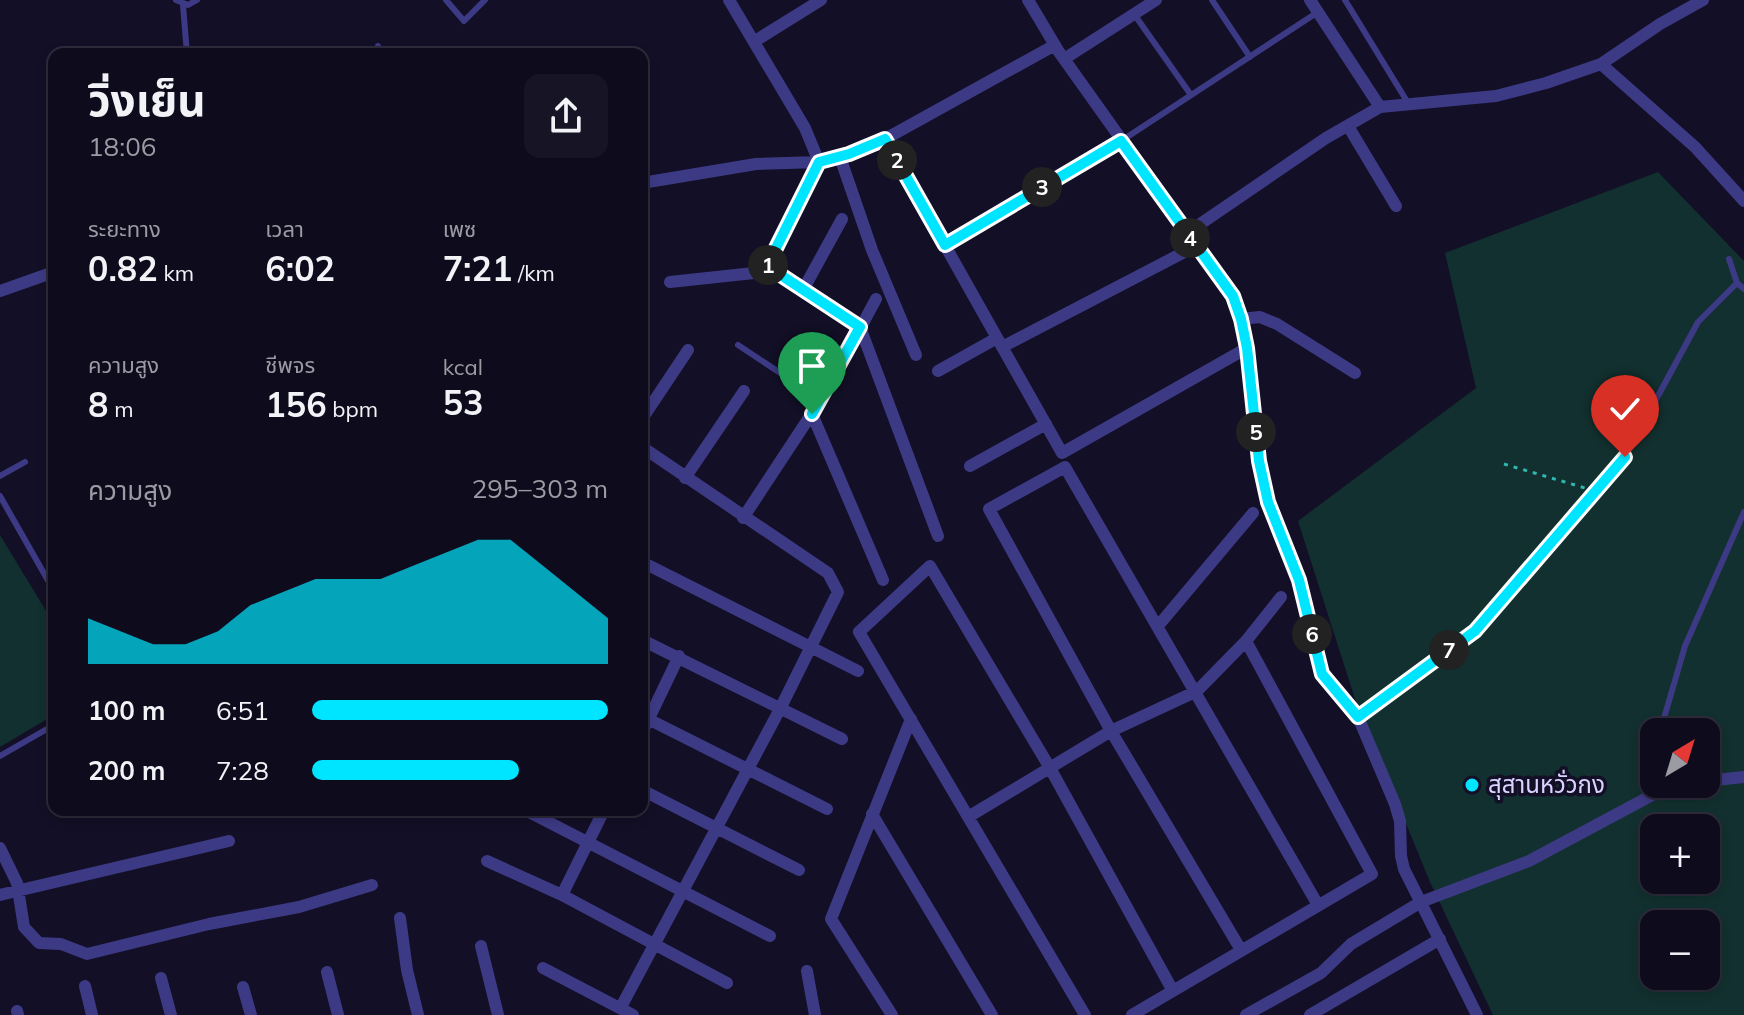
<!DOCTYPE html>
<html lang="th">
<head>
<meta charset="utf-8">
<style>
	body { margin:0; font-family:Mulish,"Noto Sans Thai",sans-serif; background:#171425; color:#f1f3f6; height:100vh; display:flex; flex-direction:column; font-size:30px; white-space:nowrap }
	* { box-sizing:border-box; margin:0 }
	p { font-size:26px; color:#9b9ba3 }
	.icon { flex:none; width:44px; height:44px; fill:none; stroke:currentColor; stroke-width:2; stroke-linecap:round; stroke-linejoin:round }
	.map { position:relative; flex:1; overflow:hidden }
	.drawer { position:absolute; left:48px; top:48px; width:600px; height:768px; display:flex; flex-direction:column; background:#0e0b1c; border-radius:16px; box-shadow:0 4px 12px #0003,0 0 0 2px #2e2b3b }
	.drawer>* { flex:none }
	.needle { width:52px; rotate:38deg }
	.buttons { position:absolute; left:1640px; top:718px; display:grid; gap:16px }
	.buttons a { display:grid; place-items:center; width:80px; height:80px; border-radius:16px; background:#0e0b1c; box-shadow:0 4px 12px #0003,0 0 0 2px #2e2b3b; font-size:40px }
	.pin { position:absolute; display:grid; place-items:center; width:68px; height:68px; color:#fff; margin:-82px -34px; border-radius:50% 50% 50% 0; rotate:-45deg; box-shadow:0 0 8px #0007 }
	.pin .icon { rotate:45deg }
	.km { position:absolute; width:40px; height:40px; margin:-20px; border-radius:50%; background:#222; color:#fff; font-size:22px; line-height:40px; text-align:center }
	.round { display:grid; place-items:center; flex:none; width:84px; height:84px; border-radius:16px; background:#171425 }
	.head { display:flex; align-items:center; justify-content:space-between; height:136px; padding:0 40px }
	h1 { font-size:44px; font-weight:700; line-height:60px }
	.stats { display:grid; grid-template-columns:repeat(3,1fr); gap:12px; height:136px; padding:8px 40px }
	.stats div { display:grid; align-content:center }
	.stats b { font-size:34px; font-weight:700 }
	.stats small { font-size:22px; font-weight:400 }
	.stats p { font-size:22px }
	.chart { height:224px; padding:16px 40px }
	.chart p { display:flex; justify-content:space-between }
	.chart svg { width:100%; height:144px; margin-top:8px; fill:#00e5ff; opacity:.7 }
	ul { padding:0 40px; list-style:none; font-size:26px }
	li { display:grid; grid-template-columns:128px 96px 1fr; align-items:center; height:60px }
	li i { height:20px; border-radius:10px; background:#00e5ff }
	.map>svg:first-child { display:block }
</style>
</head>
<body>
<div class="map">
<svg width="1744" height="1015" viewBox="0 0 1744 1015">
	<rect width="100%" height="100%" fill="#130f26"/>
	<path fill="#12302f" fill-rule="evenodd" d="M 1658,172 L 1744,261 L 1744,1015 L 1493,1015 L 1430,882 L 1355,699 L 1298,521 L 1476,388 L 1445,253 ZM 1654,732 L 1706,732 L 1706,784 L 1654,784 ZM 1654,828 L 1706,828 L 1706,880 L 1654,880 ZM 1654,924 L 1706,924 L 1706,976 L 1654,976 Z
		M 0,535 L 54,624 L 54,715 L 0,747 Z"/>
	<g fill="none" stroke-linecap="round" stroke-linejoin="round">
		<path stroke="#2fb8b0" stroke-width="3" stroke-dasharray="4 6" stroke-linecap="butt" d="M 1504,464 L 1585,488"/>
		<path stroke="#3d3a85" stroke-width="6" d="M 176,0 L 188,5 L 197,0
			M 446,0 L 464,21 L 485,0
			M 1212,0 L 1250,57
			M 1345,0 L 1408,103
			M 183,5 L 187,54
			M 1134,14 L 1191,95
			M 378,46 L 379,54
			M 1121,141 L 1318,12
			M 1729,259 L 1737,283 L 1744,289
			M 738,345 L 821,400
			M 0,476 L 25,462
			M 0,496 L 54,591
			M 1358,717 L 1475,631 L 1513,589 L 1625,457 L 1698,322 L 1737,283
			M 1660,732 L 1685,646 L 1744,512
			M 0,756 L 54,725"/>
		<path stroke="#3d3a85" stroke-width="12" d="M 1028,0 L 1059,52 L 1233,296 L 1241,319 L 1247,348 L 1259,461 L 1268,502 L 1299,580 L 1322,674 L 1358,717 L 1395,804 L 1400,821 L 1401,856 L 1404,869 L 1477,1015
			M 1310,0 L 1380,107
			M 755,41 L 821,0
			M 1064,59 L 1156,0
			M 1601,64 L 1695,147 L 1744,201
			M 1348,126 L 1396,206
			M 885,139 L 1062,453 L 1247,348
			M 840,157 L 872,250 L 916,355
			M 642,183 L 756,164 L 819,162 L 840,157 L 885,139 L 1055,45
			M 1187,233 L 1326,138 L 1380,107 L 1496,96 L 1546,83 L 1601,64 L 1660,24 L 1703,0
			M 945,245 L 1121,141
			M 767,266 L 860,327 L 938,536
			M 670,282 L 763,272 L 819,162 L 805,128 L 729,0
			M 803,290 L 842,219
			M 0,291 L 54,272
			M 1241,319 L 1260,317 L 1277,324 L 1355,373
			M 1002,347 L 1196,246
			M 938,371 L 997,338
			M 812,414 L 883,580
			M 642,419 L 688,350
			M 970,466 L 1046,424
			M 685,478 L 744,391
			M 743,518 L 826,392 L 876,299
			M 642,562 L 858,671
			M 1158,626 L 1253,513
			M 642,640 L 842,739
			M 642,716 L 827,809
			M 642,733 L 679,656
			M 1706,781 L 1744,777
			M 642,790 L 799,870
			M 525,810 L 770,936
			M 872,814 L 992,1015
			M 968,817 L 1111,731 L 1197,691 L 1246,641 L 1281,597
			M 0,848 L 17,883 L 24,927 L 39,943 L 61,944 L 87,954 L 209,924 L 299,907 L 372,885
			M 487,861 L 562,895 L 727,983
			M 0,895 L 229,841
			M 562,895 L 604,810
			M 400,918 L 407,970 L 418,1015
			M 481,946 L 498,1015
			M 1241,950 L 1111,731 L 989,509 L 1065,467 L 1318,905
			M 543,968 L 633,1015
			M 807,971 L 815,1015
			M 327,972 L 338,1015
			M 161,978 L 171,1015
			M 85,986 L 92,1015
			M 243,987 L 251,1015
			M 621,1007 L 780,709 L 838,592 L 828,573 L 642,447
			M 17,1011 L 18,1015
			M 892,1015 L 831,919 L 911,719
			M 1085,1015 L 859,632 L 930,566 L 1050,768 L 1173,991
			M 1132,1015 L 1372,874 L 1246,641
			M 1246,1015 L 1321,973 L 1351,944 L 1421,902 L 1529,861 L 1658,792 L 1683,784
			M 1310,1015 L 1440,939"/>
	</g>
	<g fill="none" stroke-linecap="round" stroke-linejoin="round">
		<defs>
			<path id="route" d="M 812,414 L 860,327 L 767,266 L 819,162 L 849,154 L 885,139 L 945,245 L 1121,141 L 1233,296 L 1241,319 L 1247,348 L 1259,461 L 1268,502 L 1299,580 L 1322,674 L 1358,717 L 1475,631 L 1625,457"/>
		</defs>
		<use href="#route" stroke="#fff" stroke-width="16"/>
		<use href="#route" stroke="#00e5ff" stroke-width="10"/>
	</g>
	<circle fill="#00e5ff" stroke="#130f26" stroke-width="3" cx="1472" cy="785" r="8"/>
	<g text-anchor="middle" stroke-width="7" stroke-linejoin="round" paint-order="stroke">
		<g font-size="24" fill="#d9d4ff" stroke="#130f26" text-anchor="start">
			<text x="1488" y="793">สุสานหวั่วกง</text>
		</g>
	</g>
</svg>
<div class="buttons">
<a><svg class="needle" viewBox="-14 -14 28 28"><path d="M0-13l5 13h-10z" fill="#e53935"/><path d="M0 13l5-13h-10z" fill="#9b9ba3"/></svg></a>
<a>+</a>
<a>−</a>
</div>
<div class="pin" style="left:812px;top:414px;background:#1e9e55"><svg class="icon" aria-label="arrive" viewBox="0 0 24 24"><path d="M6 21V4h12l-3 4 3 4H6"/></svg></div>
<div class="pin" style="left:1625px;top:457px;background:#d93025"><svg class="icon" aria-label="check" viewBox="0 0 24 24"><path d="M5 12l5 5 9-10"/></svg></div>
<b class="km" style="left:768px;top:265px">1</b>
<b class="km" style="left:897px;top:160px">2</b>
<b class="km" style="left:1042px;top:187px">3</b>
<b class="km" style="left:1190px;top:238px">4</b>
<b class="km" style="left:1256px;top:432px">5</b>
<b class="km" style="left:1312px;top:634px">6</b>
<b class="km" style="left:1449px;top:650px">7</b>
<section class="drawer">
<div class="head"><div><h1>วิ่งเย็น</h1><p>18:06</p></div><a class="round"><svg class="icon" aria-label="share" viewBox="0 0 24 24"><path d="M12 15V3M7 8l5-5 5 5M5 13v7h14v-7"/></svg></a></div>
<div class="stats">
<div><p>ระยะทาง</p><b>0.82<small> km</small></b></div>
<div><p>เวลา</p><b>6:02</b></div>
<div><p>เพซ</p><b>7:21<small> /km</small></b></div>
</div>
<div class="stats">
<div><p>ความสูง</p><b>8<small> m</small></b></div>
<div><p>ชีพจร</p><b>156<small> bpm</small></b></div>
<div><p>kcal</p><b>53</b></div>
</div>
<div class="chart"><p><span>ความสูง</span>295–303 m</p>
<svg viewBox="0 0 160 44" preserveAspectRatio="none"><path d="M0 44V30L10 34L20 38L30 38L40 34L50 26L60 22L70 18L80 18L90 18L100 14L110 10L120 6L130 6L140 14L150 22L160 30V44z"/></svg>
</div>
<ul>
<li><b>100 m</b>6:51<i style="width:100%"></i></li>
<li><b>200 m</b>7:28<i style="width:70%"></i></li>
</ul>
</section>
</div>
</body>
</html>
